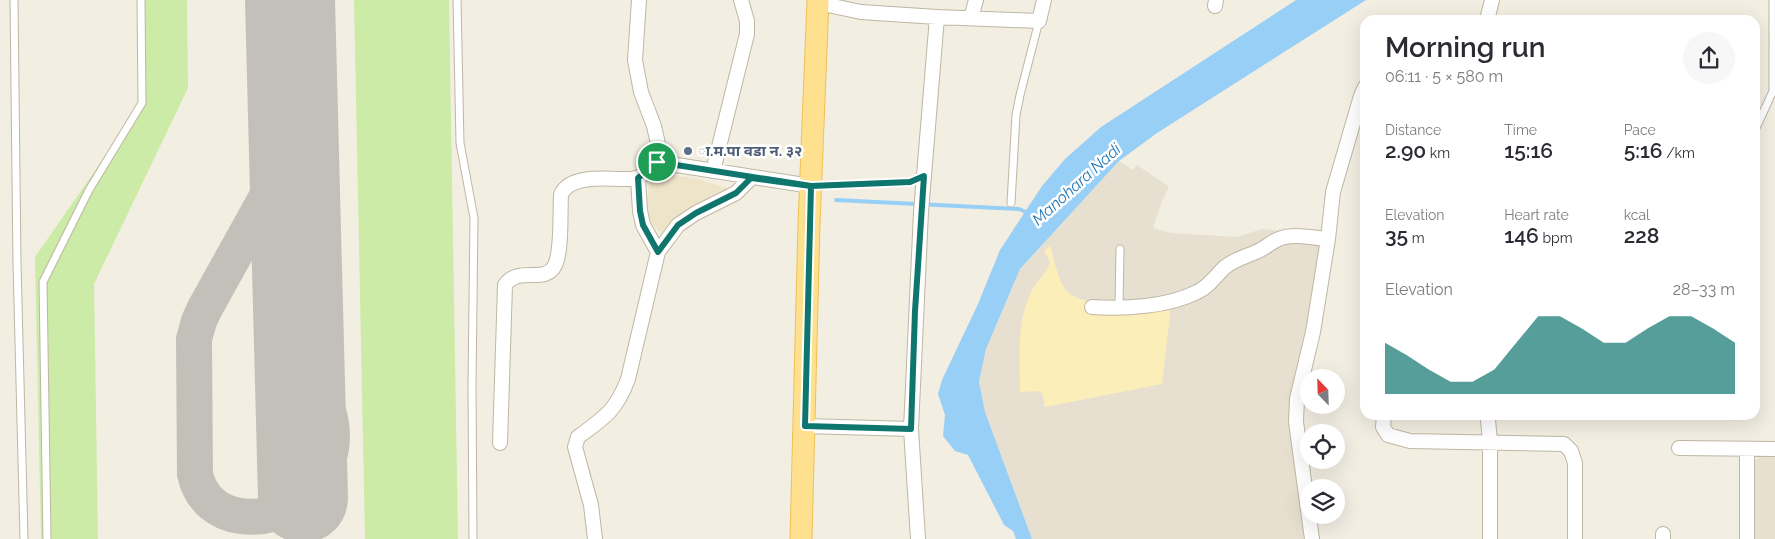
<!DOCTYPE html>
<html lang="en">
<head>
<meta charset="utf-8">
<style>
	body { margin:0; font-family:Raleway,"Noto Sans Devanagari",sans-serif; background:#f7f7f7; color:#2b2b33; height:100vh; display:flex; flex-direction:column; font-size:19px; white-space:nowrap }
	* { box-sizing:border-box; margin:0 }
	p { font-size:16px; color:#7c7c81 }
	.icon { flex:none; width:28px; height:28px; fill:none; stroke:currentColor; stroke-width:2; stroke-linecap:round; stroke-linejoin:round }
	.map { position:relative; flex:1; overflow:hidden }
	.side { position:absolute; left:1360px; top:15px; width:400px; height:405px; display:flex; flex-direction:column; background:#fff; border-radius:15px; box-shadow:0 5px 20px #0002 }
	.side>* { flex:none }
	.needle { width:32px; rotate:337deg }
	.buttons { position:absolute; left:1300px; top:369px; display:grid; gap:10px }
	.buttons a { display:grid; place-items:center; width:45px; height:45px; border-radius:50%; background:#fff; box-shadow:0 5px 20px #0002; font-size:25px }
	.pin { position:absolute; display:grid; place-items:center; width:42px; height:42px; color:#fff; margin:-21px; border:2px solid #fff; border-radius:50%; box-shadow:0 1px 5px #0007 }
	.round { display:grid; place-items:center; flex:none; width:52px; height:52px; border-radius:26px; background:#f7f7f7 }
	.headline { display:flex; align-items:center; justify-content:space-between; height:85px; padding:0 25px }
	h1 { font-size:28px; font-weight:600; line-height:38px }
	.metrics { display:grid; grid-template-columns:repeat(3,1fr); gap:8px; height:85px; padding:5px 25px }
	.metrics div { display:grid; align-content:center }
	.metrics b { font-size:21px; font-weight:600 }
	.metrics small { font-size:14px; font-weight:400 }
	.metrics p { font-size:14px }
	.chart { height:140px; padding:10px 25px }
	.chart p { display:flex; justify-content:space-between }
	.chart svg { width:100%; height:90px; margin-top:5px; fill:#0f766e; opacity:.7 }
	.map>svg:first-child { display:block }
</style>
</head>
<body>
<div class="map">
<svg width="1775" height="539" viewBox="0 0 1775 539">
	<rect width="100%" height="100%" fill="#f3eee2"/>
	<path fill="#e7e0d0" d="M 1119,161 L 1133,170 L 1137,165 L 1169,187 L 1162,201 L 1153,228 L 1171,233 L 1237,237 L 1262,229 L 1327,235 L 1297,399 L 1309,515 L 1316,515 L 1320,539 L 1032,539 L 985,412 L 979,382 L 986,349 L 1020,269 Z
		M 1760,457 L 1775,457 L 1775,539 L 1753,539 L 1753,464 L 1755,460 Z"/>
	<path fill="#ede4ca" d="M 650,172 L 698,179 L 732,190 L 663,235 L 645,217 Z"/>
	<path fill="#cceba7" d="M 142,0 L 187,0 L 188,88 L 94,284 L 98,539 L 41,539 L 35,257 L 142,103 Z
		M 354,0 L 449,0 L 458,539 L 365,539 Z"/>
	<path fill="#fceeb9" d="M 1050,246 C 1054,258 1056,272 1062,284 C 1077,315 1141,299 1168,296 L 1170,314 L 1162,384 L 1045,407 L 1042,393 L 1038,391 L 1020,392 C 1020,357 1016,322 1032,290 C 1038,279 1048,273 1050,261 L 1044,251 Z"/>
	<path fill="#98cff6" d="M 1296,0 L 1366,0 L 1157,133 L 1119,161 L 1020,269 L 986,349 L 979,382 L 985,412 L 1032,539 L 1016,539 L 1013,531 L 1004,525 L 968,455 L 955,451 L 943,436 L 945,415 L 938,394 L 942,380 L 978,304 L 1000,250 L 1042,186 L 1065,159 L 1101,127 Z"/>
	<g fill="none" stroke-linecap="round" stroke-linejoin="round">
		<path stroke="#98cff6" stroke-width="4" d="M 836,200 L 1019,209 L 1028,213"/>
		<path stroke="#c3c0ba" stroke-width="36" d="M 293,124 L 290,145 L 284,166 L 205,308 L 199,321 L 194,339 L 195,474 C 206,525 269,527 303,498 C 316,487 324,473 329,457 C 333,444 333,425 328,412 C 318,385 301,368 299,338"/>
		<path stroke="#c3c0ba" stroke-width="90" d="M 290,0 L 303,498"/>
		<defs>
			<path id="service" d="M 14,0 L 17,263 L 24,539
				M 457,0 L 460,143 L 474,218 L 472,384 L 473,539
				M 1755,130 L 1773,91 L 1773,0
				M 813,186 L 910,182 L 923,176
				M 1011,203 L 1016,115 L 1020,95 L 1039,21
				M 1119,308 L 1120,249
				M 47,539 L 43,282 L 89,190 L 142,103 L 141,0"/>
			<path id="minor" d="M 639,0 L 635,60 L 641,92 L 654,126 L 658,144 L 657,162 L 811,186
				M 818,3 L 861,12 L 937,17 L 1039,21 L 1044,0
				M 1215,6 L 1216,0
				M 971,18 L 976,0
				M 1487,20 L 1492,0
				M 713,171 L 747,34 L 747,21 L 741,0
				M 638,178 L 640,211 L 643,225 L 658,252
				M 1092,307 C 1124,309 1168,307 1197,292 C 1209,287 1216,275 1225,267 C 1235,259 1245,257 1256,252 C 1264,249 1271,242 1279,239 C 1293,233 1313,238 1328,239
				M 1384,415 L 1383,427 L 1388,435 L 1410,441 L 1564,444 L 1571,451 L 1575,463 L 1575,539
				M 1489,415 L 1488,420 L 1490,441 L 1490,539
				M 805,426 L 911,429
				M 500,443 L 505,285 C 519,265 546,285 555,265 C 562,251 560,212 561,195 C 568,176 602,178 619,179 C 625,179 633,180 639,177 C 645,174 652,167 657,162
				M 1679,448 L 1775,449
				M 595,539 L 591,505 L 575,447 L 578,437 C 605,417 616,411 628,379 L 658,252 L 678,225 L 696,213 L 736,193 L 751,178
				M 918,539 L 911,429 L 921,212 L 937,17
				M 1312,539 L 1296,422 L 1297,399 L 1313,332 L 1328,239 L 1333,192 L 1361,96 L 1365,87
				M 1663,539 L 1663,534
				M 1747,539 L 1747,449"/>
			<path id="primary" d="M 801,539 L 809,224 L 818,0"/>
		</defs>
		<use href="#service" stroke="#bfb6a4" stroke-width="9"/>
		<use href="#minor" stroke="#bfb6a4" stroke-width="16"/>
		<use href="#primary" stroke="#edc056" stroke-width="23"/>
		<use href="#service" stroke="#fff" stroke-width="7"/>
		<use href="#minor" stroke="#fff" stroke-width="14"/>
		<use href="#primary" stroke="#ffe08f" stroke-width="21"/>
	</g>
	<g fill="none" stroke-linecap="round" stroke-linejoin="round">
		<defs>
			<path id="route" d="M 657,162 L 638,178 L 640,211 L 643,225 L 658,252 L 678,225 L 696,213 L 736,193 L 751,178 L 811,186 L 910,182 L 924,176 L 915,311 L 911,429 L 805,426 L 811,186 L 657,162"/>
		</defs>
		<use href="#route" stroke="#fff" stroke-width="10"/>
		<use href="#route" stroke="#0f766e" stroke-width="6"/>
	</g>
	<circle fill="#5c6f8a" stroke="#fff" stroke-width="2" cx="688" cy="151" r="5"/>
	<g text-anchor="middle" stroke-width="5" stroke-linejoin="round" paint-order="stroke">
		<g font-size="15" font-weight="bold" fill="#4e5e75" stroke="#fff" text-anchor="start">
			<text x="698" y="156">ा.म.पा वडा न. ३२</text>
		</g>
		<g font-size="16" font-style="italic" fill="#2479b8" stroke="#fff">
			<text transform="translate(1076 184) rotate(-42)" y="6">Manohara Nadi</text>
		</g>
	</g>
</svg>
<div class="buttons">
<a><svg class="needle" viewBox="-14 -14 28 28"><path d="M0-13l5 13h-10z" fill="#e53935"/><path d="M0 13l5-13h-10z" fill="#7c7c81"/></svg></a>
<a><svg class="icon" aria-label="locate" viewBox="0 0 24 24"><circle cx="12" cy="12" r="6"/><path d="M12 2v4M12 18v4M2 12h4M18 12h4"/></svg></a>
<a><svg class="icon" aria-label="layers" viewBox="0 0 24 24"><path d="M12 4l9 5-9 5-9-5zM3 14l9 5 9-5"/></svg></a>
</div>
<div class="pin" style="left:657px;top:162px;background:#1e9e55"><svg class="icon" aria-label="arrive" viewBox="0 0 24 24"><path d="M6 21V4h12l-3 4 3 4H6"/></svg></div>
<section class="side">
<div class="headline"><div><h1>Morning run</h1><p>06:11 · 5 × 580 m</p></div><a class="round"><svg class="icon" aria-label="share" viewBox="0 0 24 24"><path d="M12 15V3M7 8l5-5 5 5M5 13v7h14v-7"/></svg></a></div>
<div class="metrics">
<div><p>Distance</p><b>2.90<small> km</small></b></div>
<div><p>Time</p><b>15:16</b></div>
<div><p>Pace</p><b>5:16<small> /km</small></b></div>
</div>
<div class="metrics">
<div><p>Elevation</p><b>35<small> m</small></b></div>
<div><p>Heart rate</p><b>146<small> bpm</small></b></div>
<div><p>kcal</p><b>228</b></div>
</div>
<div class="chart"><p><span>Elevation</span>28–33 m</p>
<svg viewBox="0 0 160 44" preserveAspectRatio="none"><path d="M0 44V19L10 25L20 32L30 38L40 38L50 32L60 19L70 6L80 6L90 12L100 19L110 19L120 12L130 6L140 6L150 12L160 19V44z"/></svg>
</div>
</section>
</div>
</body>
</html>
